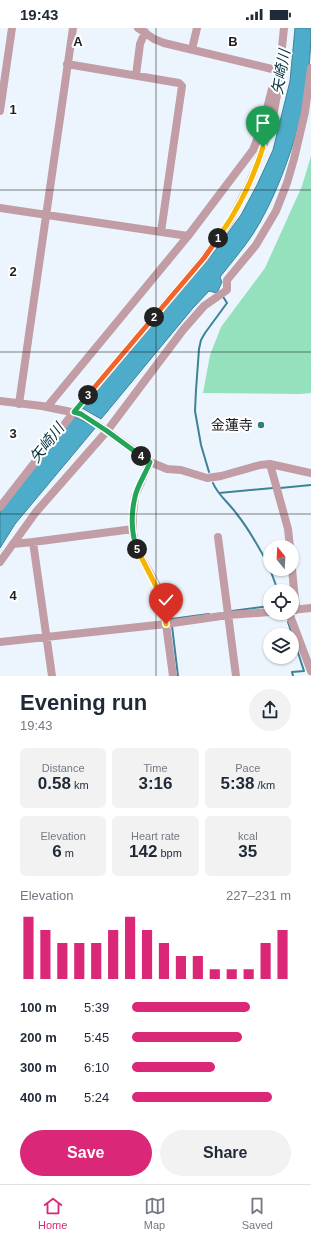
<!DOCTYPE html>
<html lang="en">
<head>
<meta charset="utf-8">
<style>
	body { margin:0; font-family:Helvetica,"Noto Sans JP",sans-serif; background:#f2f2f3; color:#1f2937; height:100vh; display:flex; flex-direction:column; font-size:15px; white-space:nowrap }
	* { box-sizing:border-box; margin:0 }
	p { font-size:13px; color:#747a83 }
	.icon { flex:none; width:22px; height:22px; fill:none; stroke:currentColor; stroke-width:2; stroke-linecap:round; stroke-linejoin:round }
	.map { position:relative; height:648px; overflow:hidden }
	.side { display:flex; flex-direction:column; background:#fff; flex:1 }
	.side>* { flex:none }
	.needle { width:26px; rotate:342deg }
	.tools { position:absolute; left:263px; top:512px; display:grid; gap:8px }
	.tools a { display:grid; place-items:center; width:36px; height:36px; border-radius:50%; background:#fff; box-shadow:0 1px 3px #0004; font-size:20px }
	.pin { position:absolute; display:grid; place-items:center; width:34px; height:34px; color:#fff; margin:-41px -17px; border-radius:50% 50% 50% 0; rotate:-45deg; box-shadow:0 0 4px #0007 }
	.pin .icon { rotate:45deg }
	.km { position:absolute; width:20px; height:20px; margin:-10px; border-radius:50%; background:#222; color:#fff; font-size:11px; line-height:20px; text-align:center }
	.round { display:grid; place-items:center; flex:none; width:42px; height:42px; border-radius:21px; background:#f2f2f3 }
	.head { display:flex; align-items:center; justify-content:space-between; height:68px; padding:0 20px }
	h1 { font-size:22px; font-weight:700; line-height:30px }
	.stats { display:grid; grid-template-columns:repeat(3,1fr); gap:6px; height:68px; padding:4px 20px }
	.stats div { display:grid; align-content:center; border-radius:6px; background:#f2f2f3; text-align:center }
	.stats b { font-size:17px; font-weight:700 }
	.stats small { font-size:11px; font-weight:400 }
	.stats p { font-size:11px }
	.chart { height:112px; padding:8px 20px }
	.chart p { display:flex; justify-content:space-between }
	.chart svg { width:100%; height:72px; margin-top:4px; stroke:#db2777; stroke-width:6 }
	.cta { display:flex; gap:8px; margin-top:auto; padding:8px 20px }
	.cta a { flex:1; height:46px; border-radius:24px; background:#db2777; color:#fff; font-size:16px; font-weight:700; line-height:46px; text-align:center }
	.cta a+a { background:#f2f2f3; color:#1f2937 }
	ul { padding:0 20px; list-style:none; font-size:13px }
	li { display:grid; grid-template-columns:64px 48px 1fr; align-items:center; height:30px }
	li i { height:10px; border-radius:5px; background:#db2777 }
	.status { display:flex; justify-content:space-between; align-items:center; height:28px; padding:0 20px; background:#fff; direction:ltr }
	.status svg { height:11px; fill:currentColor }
	.dock { display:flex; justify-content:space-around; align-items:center; height:56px; border-top:1px solid #e0e1e3; background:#fff; font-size:11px; color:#747a83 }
	.dock a { display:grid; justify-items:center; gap:2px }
	.dock .active { color:#db2777 }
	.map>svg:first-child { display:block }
</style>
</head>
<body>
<div class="status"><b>19:43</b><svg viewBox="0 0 49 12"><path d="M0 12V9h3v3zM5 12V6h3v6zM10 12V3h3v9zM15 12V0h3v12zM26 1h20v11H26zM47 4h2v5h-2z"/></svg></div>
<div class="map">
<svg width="311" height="648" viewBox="0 0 311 648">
	<rect width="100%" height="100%" fill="#ecf5fd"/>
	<path fill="#96e1bd" d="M 311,128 L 311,365 L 300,366 L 203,365 L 210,327 L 221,299 L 265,240 L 302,158 Z"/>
	<path fill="#4cacca" stroke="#3e8298" d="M 295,0 L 311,0 C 311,54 299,107 278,157 C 271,174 263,190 253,206 C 243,221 231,235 220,249 L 222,254 L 217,265 L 209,263 L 193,280 L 101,391 L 82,380 L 214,224 L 241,187 L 257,157 L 273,122 L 290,53 Z
		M 73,388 L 96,399 L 15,496 L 0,520 L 0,481 Z"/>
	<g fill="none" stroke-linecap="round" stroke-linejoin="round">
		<path stroke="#3e8298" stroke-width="2" d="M 209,444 L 201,417 L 195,383 L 196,362 L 199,321 L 201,312 L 205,305 L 227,275 L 222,267
			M 213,455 C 217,466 229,475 236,485 C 249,501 260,521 270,540
			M 280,460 L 311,457
			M 219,465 L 273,460
			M 270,541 L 278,563
			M 232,583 L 270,578
			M 172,594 L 171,591 L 209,586
			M 288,594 L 304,643 L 292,644 L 293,648
			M 172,598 L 178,648"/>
		<path stroke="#c29da5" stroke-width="8" d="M 138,0 L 154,11 L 164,15 L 280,43
			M 192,21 L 197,0
			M 67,36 L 179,55 L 182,58 L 161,204
			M 136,47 L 140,16 L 145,4
			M 0,83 L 12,0
			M 0,180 L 188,208
			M 0,373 L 42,378 L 81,386 L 107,403 L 150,434 L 167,441 L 181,442 L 207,450 L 221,448 L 260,437 L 270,436 L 311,445
			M 19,376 L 73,0
			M 47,379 L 188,208 L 253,122 L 263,96 L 272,61
			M 150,434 L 135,468 L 133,487 L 133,504 L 136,520 L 161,565 L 166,596 L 173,648
			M 270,436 L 288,501 L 290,519
			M 0,479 L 74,384 L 204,230 L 230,193 L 248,158 L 257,137 L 273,89 L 277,67 L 284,0
			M 218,509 L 236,648
			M 33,514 L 52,648
			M 13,516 L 33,514 L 133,501
			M 0,534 L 36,484 L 107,403 L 183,302 L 204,278 L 227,262 L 227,252 L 256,217 L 276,183 L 287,155 L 294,131 L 305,84 L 311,40
			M 292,541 L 296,582
			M 292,582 L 311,580
			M 289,585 L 311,643
			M 0,614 L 166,596 L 228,587 L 270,584"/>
	</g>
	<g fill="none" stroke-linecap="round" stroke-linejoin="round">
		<defs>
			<path id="split-1" d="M 218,210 C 238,182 253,152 263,119"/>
			<path id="split-2" d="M 154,289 L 204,230 L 218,210"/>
			<path id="split-3" d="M 88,367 L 154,289"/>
			<path id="split-4" d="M 88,367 L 74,384 L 81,386 L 107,403 L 141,428"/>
			<path id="split-5" d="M 137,521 C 131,505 131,485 135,469 C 137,458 146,445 150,434 L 141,428"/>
			<path id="split-6" d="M 137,521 L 160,566 L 166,596"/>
		</defs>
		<use href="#split-1" stroke="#fff" stroke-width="8"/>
		<use href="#split-2" stroke="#fff" stroke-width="8"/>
		<use href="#split-3" stroke="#fff" stroke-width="8"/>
		<use href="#split-4" stroke="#fff" stroke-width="8"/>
		<use href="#split-5" stroke="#fff" stroke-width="8"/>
		<use href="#split-6" stroke="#fff" stroke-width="8"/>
		<use href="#split-1" stroke="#f5b400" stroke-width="5"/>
		<use href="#split-2" stroke="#f0652b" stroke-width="5"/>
		<use href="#split-3" stroke="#f0652b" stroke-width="5"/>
		<use href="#split-4" stroke="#22a559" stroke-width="5"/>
		<use href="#split-5" stroke="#22a559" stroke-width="5"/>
		<use href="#split-6" stroke="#f5b400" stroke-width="5"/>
	</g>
	<path fill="none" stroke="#1c1f22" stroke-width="1" stroke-opacity="0.55" d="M 156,0 L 156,648M 0,162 L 311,162M 0,324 L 311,324M 0,486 L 311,486"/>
	<circle fill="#337d7e" stroke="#fff" stroke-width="1.5" cx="261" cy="397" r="4"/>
	<g text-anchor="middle" stroke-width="4" stroke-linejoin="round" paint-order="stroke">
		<g font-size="14" fill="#1c1f22" stroke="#fff" text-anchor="end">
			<text x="253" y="402">金蓮寺</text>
		</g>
		<g font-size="15" font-style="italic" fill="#03323e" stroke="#fff">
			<text transform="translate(281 44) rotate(-80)" y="5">矢崎川</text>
			<text transform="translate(47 415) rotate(-52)" y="5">矢崎川</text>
		</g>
	</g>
	<g font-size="13" text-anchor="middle" font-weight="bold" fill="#1c1f22" stroke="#fff" stroke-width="4" stroke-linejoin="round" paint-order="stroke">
		<text x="78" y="18">A</text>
		<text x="233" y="18">B</text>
		<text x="13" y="86">1</text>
		<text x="13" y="248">2</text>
		<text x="13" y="410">3</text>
		<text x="13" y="572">4</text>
	</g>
</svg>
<div class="tools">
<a><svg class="needle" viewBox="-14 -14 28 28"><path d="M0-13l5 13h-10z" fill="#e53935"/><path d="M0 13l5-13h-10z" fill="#747a83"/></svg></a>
<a><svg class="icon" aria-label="locate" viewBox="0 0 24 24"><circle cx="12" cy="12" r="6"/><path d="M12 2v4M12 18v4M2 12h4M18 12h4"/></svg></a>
<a><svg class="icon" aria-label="layers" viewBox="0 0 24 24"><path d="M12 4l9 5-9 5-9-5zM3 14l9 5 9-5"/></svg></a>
</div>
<div class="pin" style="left:263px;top:119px;background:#1e9e55"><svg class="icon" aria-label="arrive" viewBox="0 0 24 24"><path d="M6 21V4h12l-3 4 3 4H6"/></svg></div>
<div class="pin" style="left:166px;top:596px;background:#d93025"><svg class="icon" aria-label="check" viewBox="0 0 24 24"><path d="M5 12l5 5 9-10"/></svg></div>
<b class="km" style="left:218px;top:210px">1</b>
<b class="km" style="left:154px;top:289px">2</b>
<b class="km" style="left:88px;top:367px">3</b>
<b class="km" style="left:141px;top:428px">4</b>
<b class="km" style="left:137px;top:521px">5</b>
</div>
<section class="side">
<div class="head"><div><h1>Evening run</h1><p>19:43</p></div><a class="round"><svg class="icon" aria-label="share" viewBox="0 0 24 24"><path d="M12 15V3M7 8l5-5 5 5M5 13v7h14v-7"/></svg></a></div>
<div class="stats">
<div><p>Distance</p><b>0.58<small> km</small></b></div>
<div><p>Time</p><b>3:16</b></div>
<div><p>Pace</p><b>5:38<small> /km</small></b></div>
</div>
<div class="stats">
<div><p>Elevation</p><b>6<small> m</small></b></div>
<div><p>Heart rate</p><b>142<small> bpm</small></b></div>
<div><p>kcal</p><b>35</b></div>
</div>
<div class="chart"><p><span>Elevation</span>227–231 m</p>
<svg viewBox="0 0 160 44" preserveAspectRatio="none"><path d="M5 44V6M15 44V14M25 44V22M35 44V22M45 44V22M55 44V14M65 44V6M75 44V14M85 44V22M95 44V30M105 44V30M115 44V38M125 44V38M135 44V38M145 44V22M155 44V14"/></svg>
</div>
<ul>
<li><b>100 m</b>5:39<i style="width:74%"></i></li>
<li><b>200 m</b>5:45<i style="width:69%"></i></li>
<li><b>300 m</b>6:10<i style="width:52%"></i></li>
<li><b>400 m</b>5:24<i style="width:88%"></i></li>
</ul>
<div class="cta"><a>Save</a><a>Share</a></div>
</section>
<nav class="dock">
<a class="active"><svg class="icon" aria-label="home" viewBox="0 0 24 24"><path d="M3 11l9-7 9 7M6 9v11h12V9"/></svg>Home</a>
<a><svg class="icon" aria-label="map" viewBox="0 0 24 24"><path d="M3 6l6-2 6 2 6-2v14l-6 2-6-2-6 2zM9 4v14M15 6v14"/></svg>Map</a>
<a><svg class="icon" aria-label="saved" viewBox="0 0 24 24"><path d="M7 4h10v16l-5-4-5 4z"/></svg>Saved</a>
</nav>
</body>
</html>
